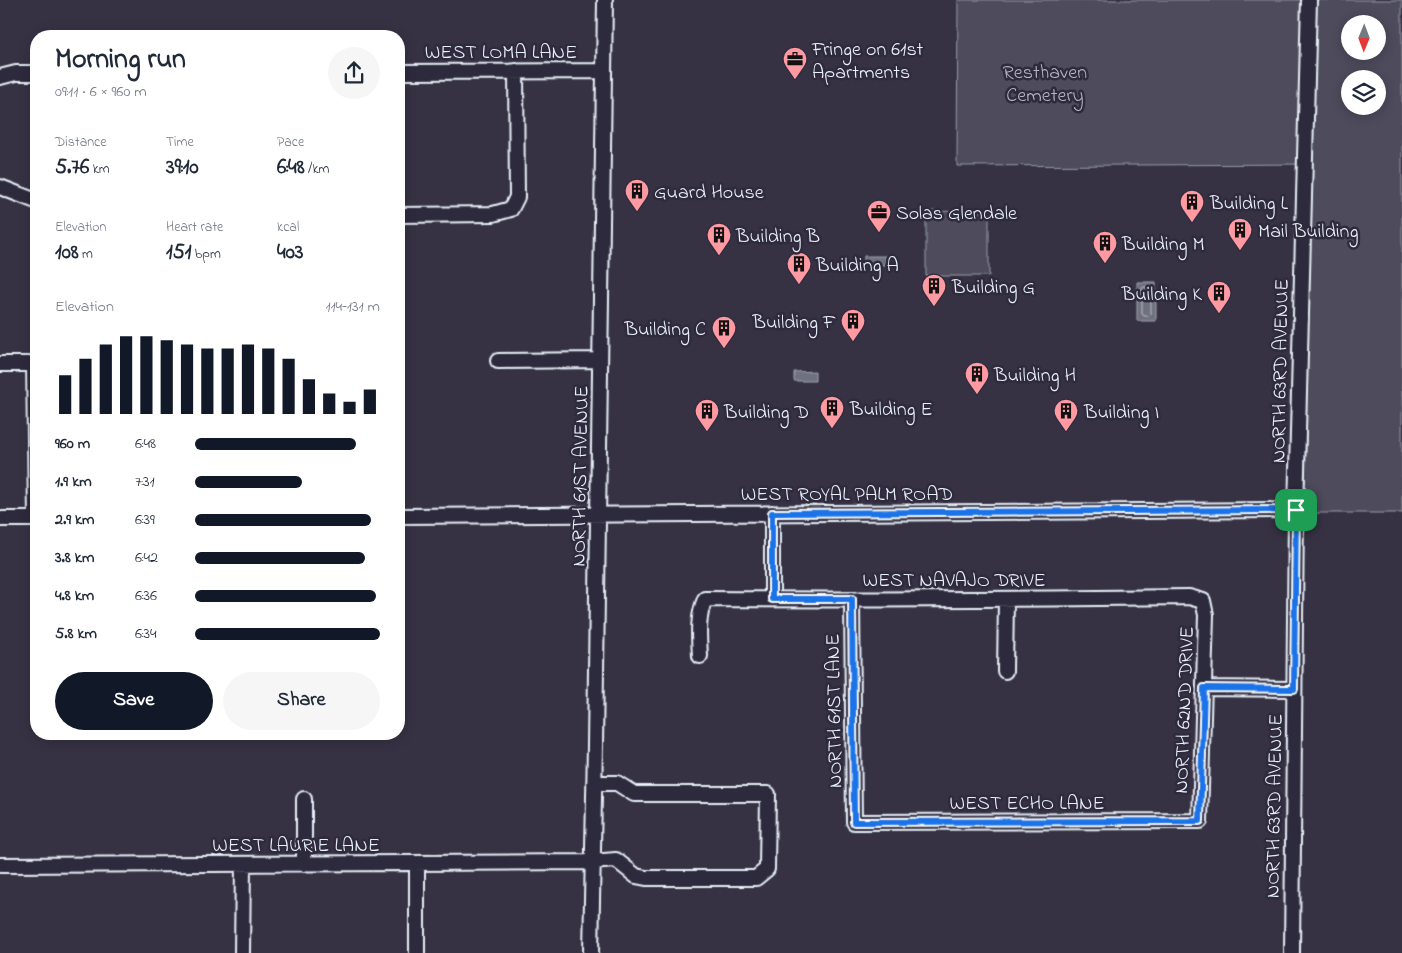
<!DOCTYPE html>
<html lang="en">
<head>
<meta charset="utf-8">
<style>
	body { margin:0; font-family:"Indie Flower",sans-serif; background:#f6f6f7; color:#1f2937; height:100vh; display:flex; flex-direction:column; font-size:19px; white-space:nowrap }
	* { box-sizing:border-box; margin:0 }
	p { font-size:16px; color:#747a83 }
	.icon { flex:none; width:28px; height:28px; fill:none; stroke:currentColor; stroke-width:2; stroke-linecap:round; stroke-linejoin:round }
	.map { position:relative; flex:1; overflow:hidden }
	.drawer { position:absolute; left:30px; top:30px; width:375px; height:710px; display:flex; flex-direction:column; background:#fff; border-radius:20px; box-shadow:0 2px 12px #0003 }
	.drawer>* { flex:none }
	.needle { width:32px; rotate:181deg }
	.buttons { position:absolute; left:1341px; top:15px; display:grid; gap:10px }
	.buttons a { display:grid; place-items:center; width:45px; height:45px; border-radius:50%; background:#fff; box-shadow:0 2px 12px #0003; font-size:25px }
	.pin { position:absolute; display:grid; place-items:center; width:42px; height:42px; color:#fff; margin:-21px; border-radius:10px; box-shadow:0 2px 8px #0006 }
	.round { display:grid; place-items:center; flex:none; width:52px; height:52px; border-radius:26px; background:#f6f6f7 }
	.overview { display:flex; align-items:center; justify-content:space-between; height:85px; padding:0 25px }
	h1 { font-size:28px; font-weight:700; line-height:38px }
	.figures { display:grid; grid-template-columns:repeat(3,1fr); gap:8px; height:85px; padding:5px 25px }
	.figures div { display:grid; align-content:center }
	.figures b { font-size:21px; font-weight:700 }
	.figures small { font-size:14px; font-weight:400 }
	.figures p { font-size:14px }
	.chart { height:140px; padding:10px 25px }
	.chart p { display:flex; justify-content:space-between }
	.chart svg { width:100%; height:90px; margin-top:5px; stroke:#111827; stroke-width:6 }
	.button { display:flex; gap:10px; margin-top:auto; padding:10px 25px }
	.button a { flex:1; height:58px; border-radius:30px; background:#111827; color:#fff; font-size:20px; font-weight:700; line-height:58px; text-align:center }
	.button a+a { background:#f6f6f7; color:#1f2937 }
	ul { padding:0 25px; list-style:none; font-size:16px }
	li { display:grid; grid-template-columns:80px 60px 1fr; align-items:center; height:38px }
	li i { height:12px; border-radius:6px; background:#111827 }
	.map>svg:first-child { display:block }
</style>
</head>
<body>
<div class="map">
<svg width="1402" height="953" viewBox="0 0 1402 953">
	<rect width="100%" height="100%" fill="#363244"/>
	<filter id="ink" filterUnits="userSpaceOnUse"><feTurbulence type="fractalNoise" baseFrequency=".02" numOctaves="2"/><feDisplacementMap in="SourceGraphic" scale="10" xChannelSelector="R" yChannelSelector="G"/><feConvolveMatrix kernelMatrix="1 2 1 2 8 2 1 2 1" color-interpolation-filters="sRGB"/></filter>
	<g filter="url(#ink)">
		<path fill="#4d4b5c" stroke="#9a9eaa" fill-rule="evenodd" d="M 958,0 L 1402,0 L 1402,513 L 1305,513 L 1308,276 L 1312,164 L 957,166 ZM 1350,24 L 1378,24 L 1378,51 L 1350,51 ZM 1350,79 L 1378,79 L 1378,106 L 1350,106 Z
			M 926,211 L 989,212 L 989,276 L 926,276 Z"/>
		<path fill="#70717f" stroke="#a0a4af" d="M 864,256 L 886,256 L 886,265 L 864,265 Z
			M 1137,282 L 1156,282 L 1156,321 L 1137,321 Z
			M 815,371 L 815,381 L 794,381 L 794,372 Z"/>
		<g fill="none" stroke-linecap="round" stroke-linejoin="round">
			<path stroke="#b8bec8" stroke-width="1" d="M 1144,287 L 1149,287 L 1151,289 L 1151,314 L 1149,316 L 1144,316 L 1142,314 L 1142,289 Z"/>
			<defs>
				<path id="minor" d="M 399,72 L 604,71
					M 0,77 L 16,73 L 36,73
					M 0,187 L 36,201
					M 399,215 L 493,214 L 511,209 L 517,197 L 516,71
					M 498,361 L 600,360
					M 0,364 L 36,364
					M 34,364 L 36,519
					M 399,516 L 1296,510
					M 0,519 L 36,519
					M 772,599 L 772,513
					M 700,656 C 699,636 697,618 705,599 C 866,600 1028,599 1189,597 L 1203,601 L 1206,615 L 1200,821 L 854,822 L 852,599
					M 1005,671 L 1006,600
					M 1204,688 L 1294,689
					M 304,799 L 304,864
					M 0,865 L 592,862 L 616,860 L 636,876 L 646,878 L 756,878 L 767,869 L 768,794 L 634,794 L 617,783 L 594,783
					M 242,953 L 243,864
					M 417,953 L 417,863
					M 591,953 L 595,745 L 605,0
					M 1292,953 L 1296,510 L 1309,0"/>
			</defs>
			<use href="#minor" stroke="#e8f1f8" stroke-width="18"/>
			<use href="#minor" stroke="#2f2a3d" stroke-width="14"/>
		</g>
	</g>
	<g fill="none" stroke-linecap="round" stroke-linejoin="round" filter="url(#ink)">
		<defs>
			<path id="route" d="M 1296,510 L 1294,689 L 1204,688 L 1200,821 L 854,822 L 852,599 L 772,599 L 772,513 Z"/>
		</defs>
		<use href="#route" stroke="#fff" stroke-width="10"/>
		<use href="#route" stroke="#1a73e8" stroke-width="6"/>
	</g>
	<defs>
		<symbol id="office-pin" viewBox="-11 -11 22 30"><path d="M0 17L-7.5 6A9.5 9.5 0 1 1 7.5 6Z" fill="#ff9aa2" stroke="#2f2a3d"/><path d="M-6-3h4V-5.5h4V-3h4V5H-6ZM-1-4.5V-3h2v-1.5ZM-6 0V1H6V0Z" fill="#111"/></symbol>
		<symbol id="building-pin" viewBox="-11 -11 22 30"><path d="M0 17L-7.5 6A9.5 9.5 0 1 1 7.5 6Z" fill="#ff9aa2" stroke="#2f2a3d"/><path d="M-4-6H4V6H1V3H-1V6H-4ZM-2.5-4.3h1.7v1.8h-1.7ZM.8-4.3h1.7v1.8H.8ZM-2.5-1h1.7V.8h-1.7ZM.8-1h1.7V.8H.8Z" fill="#111"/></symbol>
	</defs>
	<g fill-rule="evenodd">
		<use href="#office-pin" x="781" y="45" width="28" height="38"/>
		<use href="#building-pin" x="623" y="177" width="28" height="38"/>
		<use href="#building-pin" x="1178" y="188" width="28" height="38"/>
		<use href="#office-pin" x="865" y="198" width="28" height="38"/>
		<use href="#building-pin" x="1226" y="216" width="28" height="38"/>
		<use href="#building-pin" x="705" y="221" width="28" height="38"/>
		<use href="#building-pin" x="1091" y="229" width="28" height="38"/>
		<use href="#building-pin" x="785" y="250" width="28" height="38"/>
		<use href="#building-pin" x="920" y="272" width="28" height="38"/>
		<use href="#building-pin" x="1205" y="279" width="28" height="38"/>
		<use href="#building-pin" x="839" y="307" width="28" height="38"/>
		<use href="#building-pin" x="710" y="314" width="28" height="38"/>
		<use href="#building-pin" x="963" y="360" width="28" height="38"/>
		<use href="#building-pin" x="818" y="394" width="28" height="38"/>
		<use href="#building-pin" x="693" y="397" width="28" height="38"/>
		<use href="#building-pin" x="1052" y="397" width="28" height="38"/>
	</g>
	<g text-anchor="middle" stroke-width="5" stroke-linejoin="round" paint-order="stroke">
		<g font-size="20" fill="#e8f1f8" stroke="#2f2a3d" text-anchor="start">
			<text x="812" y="55">Fringe on 61st<tspan x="812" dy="23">Apartments</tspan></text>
			<text x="654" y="198">Guard House</text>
			<text x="1210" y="209">Building L</text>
			<text x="896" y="219">Solas Glendale</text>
			<text x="1258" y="237">Mail Building</text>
			<text x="736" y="242">Building B</text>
			<text x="1122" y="250">Building M</text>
			<text x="816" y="271">Building A</text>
			<text x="952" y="293">Building G</text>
			<text x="1202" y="300" text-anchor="end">Building K</text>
			<text x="836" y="328" text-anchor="end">Building F</text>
			<text x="706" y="335" text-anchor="end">Building C</text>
			<text x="994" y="381">Building H</text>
			<text x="850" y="415">Building E</text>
			<text x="724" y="418">Building D</text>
			<text x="1084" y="418">Building I</text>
		</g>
		<g font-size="20" fill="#e8f1f8" stroke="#2f2a3d">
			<text x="501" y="58">WEST LOMA LANE</text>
			<text transform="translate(1279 371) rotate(-89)" y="7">NORTH 63RD AVENUE</text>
			<text transform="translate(579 476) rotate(-89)" y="7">NORTH 61ST AVENUE</text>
			<text x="847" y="500">WEST ROYAL PALM ROAD</text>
			<text x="954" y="586">WEST NAVAJO DRIVE</text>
			<text transform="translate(1183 710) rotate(-88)" y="7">NORTH 62ND DRIVE</text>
			<text transform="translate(833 711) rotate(-91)" y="7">NORTH 61ST LANE</text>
			<text x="1027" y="809">WEST ECHO LANE</text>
			<text transform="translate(1273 806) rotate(-89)" y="7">NORTH 63RD AVENUE</text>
			<text x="296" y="851">WEST LAURIE LANE</text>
		</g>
		<g font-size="20" fill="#b2b7c1" stroke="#2f2a3d">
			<text x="1045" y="78">Resthaven<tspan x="1045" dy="23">Cemetery</tspan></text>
		</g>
	</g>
</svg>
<div class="buttons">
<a><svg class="needle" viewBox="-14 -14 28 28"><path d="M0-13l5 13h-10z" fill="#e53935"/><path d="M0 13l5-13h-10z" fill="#747a83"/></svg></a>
<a><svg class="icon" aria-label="layers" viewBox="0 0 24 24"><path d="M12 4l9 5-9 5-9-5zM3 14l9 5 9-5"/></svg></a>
</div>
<div class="pin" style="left:1296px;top:510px;background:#1e9e55"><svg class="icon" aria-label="arrive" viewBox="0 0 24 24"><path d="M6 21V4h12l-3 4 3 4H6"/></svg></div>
<section class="drawer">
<div class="overview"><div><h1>Morning run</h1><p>09:11 · 6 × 960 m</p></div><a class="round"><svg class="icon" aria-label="share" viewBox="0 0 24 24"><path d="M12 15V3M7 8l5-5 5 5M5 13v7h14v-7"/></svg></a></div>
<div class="figures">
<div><p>Distance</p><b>5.76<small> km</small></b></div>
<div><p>Time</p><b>39:10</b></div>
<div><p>Pace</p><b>6:48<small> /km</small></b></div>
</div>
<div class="figures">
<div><p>Elevation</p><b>108<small> m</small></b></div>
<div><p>Heart rate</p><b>151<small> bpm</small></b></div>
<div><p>kcal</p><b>403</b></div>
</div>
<div class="chart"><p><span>Elevation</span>114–131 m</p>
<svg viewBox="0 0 160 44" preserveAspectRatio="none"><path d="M5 44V25M15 44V17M25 44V10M35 44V6M45 44V6M55 44V8M65 44V10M75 44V12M85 44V12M95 44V10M105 44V12M115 44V17M125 44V27M135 44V34M145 44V38M155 44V32"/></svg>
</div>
<ul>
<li><b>960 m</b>6:48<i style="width:87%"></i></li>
<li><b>1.9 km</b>7:31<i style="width:58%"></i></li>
<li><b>2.9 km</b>6:39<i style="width:95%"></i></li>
<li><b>3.8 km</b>6:42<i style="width:92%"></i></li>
<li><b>4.8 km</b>6:36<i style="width:98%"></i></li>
<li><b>5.8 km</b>6:34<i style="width:100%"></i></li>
</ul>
<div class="button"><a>Save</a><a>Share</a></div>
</section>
</div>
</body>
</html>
